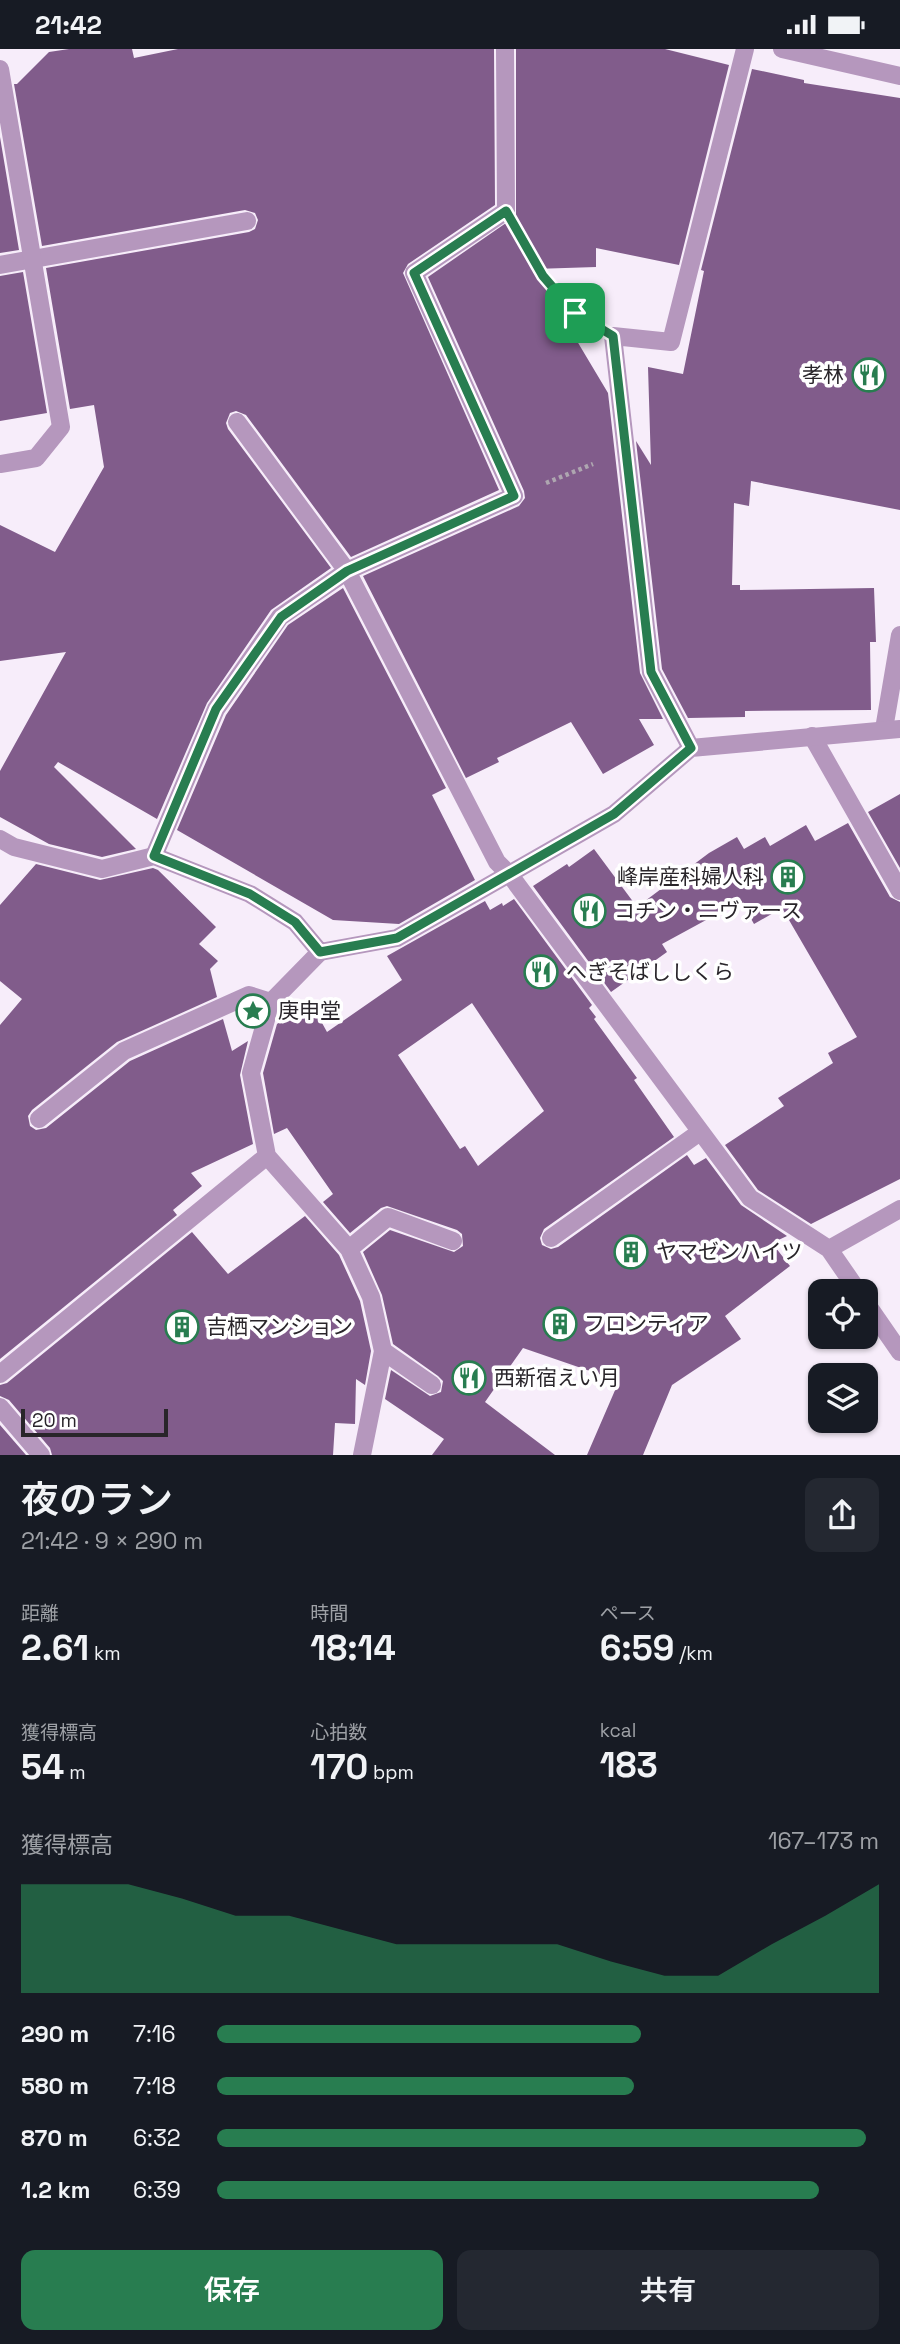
<!DOCTYPE html>
<html lang="ja">
<head>
<meta charset="utf-8">
<style>
	body { margin:0; font-family:"Space Grotesk","Noto Sans JP",sans-serif; background:#242831; color:#f1f3f6; height:100vh; display:flex; flex-direction:column; font-size:26px; white-space:nowrap }
	* { box-sizing:border-box; margin:0 }
	p { font-size:23px; color:#9ea1a6 }
	.icon { flex:none; width:38px; height:38px; fill:none; stroke:currentColor; stroke-width:2; stroke-linecap:round; stroke-linejoin:round }
	.map { position:relative; height:1406px; overflow:hidden }
	.details { display:flex; flex-direction:column; background:#171b24; flex:1 }
	.details>* { flex:none }
	.controls { position:absolute; left:808px; top:1230px; display:grid; gap:14px }
	.controls a { display:grid; place-items:center; width:70px; height:70px; border-radius:14px; background:#171b24; box-shadow:0 2px 5px #0004; font-size:35px }
	.scale { position:absolute; left:21px; bottom:18px; width:147px; box-sizing:border-box; padding-left:7px; border:4px solid #29252a; border-top:0; font-size:19px; line-height:24px; white-space:nowrap; color:#29252a; -webkit-text-stroke:5px #fff; paint-order:stroke }
	.pin { position:absolute; display:grid; place-items:center; width:60px; height:60px; color:#fff; margin:-30px; border-radius:14px; box-shadow:0 4px 10px #0006 }
	.round { display:grid; place-items:center; flex:none; width:74px; height:74px; border-radius:14px; background:#242831 }
	.headline { display:flex; align-items:center; justify-content:space-between; height:119px; padding:0 21px }
	h1 { font-size:38px; font-weight:600; line-height:52px }
	.metrics { display:grid; grid-template-columns:repeat(3,1fr); gap:10px; height:119px; padding:7px 21px }
	.metrics div { display:grid; align-content:center }
	.metrics b { font-size:35px; font-weight:600 }
	.metrics small { font-size:19px; font-weight:400 }
	.metrics p { font-size:19px }
	.chart { height:196px; padding:14px 21px }
	.chart p { display:flex; justify-content:space-between }
	.chart svg { width:100%; height:126px; margin-top:7px; fill:#287d50; opacity:.7 }
	.action { display:flex; gap:14px; margin-top:auto; padding:14px 21px }
	.action a { flex:1; height:80px; border-radius:14px; background:#287d50; color:#fff; font-size:28px; font-weight:600; line-height:80px; text-align:center }
	.action a+a { background:#242831; color:#f1f3f6 }
	ul { padding:0 21px; list-style:none; font-size:23px }
	li { display:grid; grid-template-columns:112px 84px 1fr; align-items:center; height:52px }
	li i { height:18px; border-radius:9px; background:#287d50 }
	.status { display:flex; justify-content:space-between; align-items:center; height:49px; padding:0 35px; background:#171b24; direction:ltr }
	.status svg { height:19px; fill:currentColor }
	.map>svg:first-child { display:block }
</style>
</head>
<body>
<div class="status"><b>21:42</b><svg viewBox="0 0 49 12"><path d="M0 12V9h3v3zM5 12V6h3v6zM10 12V3h3v9zM15 12V0h3v12zM26 1h20v11H26zM47 4h2v5h-2z"/></svg></div>
<div class="map">
<svg width="900" height="1406" viewBox="0 0 900 1406">
	<rect width="100%" height="100%" fill="#f7edfa"/>
	<path fill="#815c8b" fill-rule="evenodd" d="M 69,0 L 132,0 L 134,9 L 178,0 L 494,0 L 495,156 L 408,215 L 403,224 L 499,441 L 351,508 L 246,366 L 236,362 L 230,364 L 226,374 L 228,380 L 331,519 L 271,561 L 207,654 L 157,770 L 58,713 L 54,718 L 136,800 L 102,808 L 49,795 L 0,768 L 0,722 L 66,603 L 0,612 L 0,476 L 55,503 L 104,418 L 94,356 L 70,360 L 46,219 L 249,183 L 255,180 L 258,171 L 255,164 L 245,161 L 42,197 L 14,35 L 17,35 L 49,3 Z
		M 516,0 L 665,0 L 729,16 L 679,216 L 596,199 L 596,218 L 534,220 L 608,344 L 640,624 L 663,670 L 639,670 L 654,696 L 603,725 L 571,673 L 497,709 L 499,713 L 466,729 L 363,527 L 519,457 L 525,449 L 524,442 L 428,228 L 516,167 Z
		M 752,20 L 804,31 L 804,34 L 900,49 L 900,461 L 751,432 L 749,457 L 734,454 L 732,536 L 740,536 L 740,541 L 874,539 L 876,593 L 870,593 L 871,661 L 745,662 L 745,668 L 688,669 L 662,620 L 636,392 L 651,416 L 648,318 L 683,325 L 704,222 L 701,221 Z
		M 0,88 L 19,201 L 0,204 Z
		M 23,223 L 47,364 L 0,372 L 0,227 Z
		M 343,539 L 446,739 L 432,746 L 475,831 L 399,875 L 333,871 L 177,781 L 226,666 L 288,576 Z
		M 900,745 L 900,819 L 868,763 Z
		M 848,774 L 890,848 L 900,853 L 900,1130 L 811,1175 L 758,1141 L 725,1096 L 784,1057 L 778,1049 L 833,1014 L 828,1004 L 857,988 L 782,859 L 754,875 L 741,852 L 662,895 L 667,903 L 611,943 L 533,837 L 567,815 L 569,818 L 594,800 L 637,858 L 709,804 L 737,788 L 744,800 L 765,788 L 770,797 L 806,776 L 815,792 Z
		M 36,815 L 100,831 L 153,819 L 158,821 L 216,878 L 199,895 L 218,912 L 210,920 L 217,948 L 117,993 L 32,1061 L 28,1067 L 30,1077 L 36,1081 L 46,1079 L 130,1012 L 223,970 L 232,1002 L 248,992 L 240,1026 L 253,1095 L 191,1124 L 202,1137 L 173,1161 L 177,1166 L 0,1310 L 0,976 L 22,950 L 0,932 L 0,856 Z
		M 514,850 L 592,956 L 589,959 L 596,968 L 594,970 L 637,1029 L 634,1031 L 674,1088 L 544,1180 L 540,1189 L 542,1196 L 551,1200 L 558,1198 L 687,1106 L 694,1116 L 706,1109 L 741,1156 L 787,1187 L 772,1194 L 790,1217 L 725,1267 L 741,1290 L 672,1336 L 643,1406 L 587,1406 L 619,1332 L 523,1299 L 485,1353 L 555,1406 L 432,1406 L 444,1390 L 385,1350 L 391,1321 L 430,1347 L 441,1343 L 443,1332 L 438,1327 L 393,1295 L 382,1246 L 363,1203 L 390,1181 L 454,1203 L 463,1197 L 462,1185 L 457,1181 L 387,1157 L 381,1159 L 350,1184 L 323,1153 L 333,1145 L 287,1079 L 274,1085 L 263,1024 L 277,975 L 311,954 L 327,983 L 402,931 L 387,907 L 485,852 L 490,861 L 502,854 L 503,857 ZM 472,954 L 544,1062 L 478,1117 L 465,1097 L 460,1100 L 398,1006 Z
		M 305,1167 L 339,1206 L 360,1252 L 371,1302 L 365,1336 L 356,1330 L 355,1375 L 335,1374 L 333,1406 L 52,1406 L 50,1399 L 9,1351 L 0,1347 L 0,1336 L 7,1334 L 192,1183 L 228,1225 Z
		M 0,1376 L 26,1406 L 0,1406 Z"/>
	<g fill="none" stroke-linecap="round" stroke-linejoin="round">
		<path stroke="#aea6b0" stroke-width="4.5" stroke-dasharray="3.5 3.5" stroke-linecap="butt" d="M 522,190 C 538,220 556,252 585,270
			M 546,434 L 593,415"/>
		<path stroke="#b597bd" stroke-width="18" d="M 782,0 L 900,27
			M 0,216 L 247,172
			M 237,373 L 347,522 L 497,813 L 510,826 L 750,1149 L 829,1200 L 858,1242
			M 884,680 L 900,586
			M 812,687 L 900,842
			M 691,699 L 651,623 L 613,287 L 671,293 L 745,0
			M 154,807 L 216,660 L 280,568 L 347,522 L 514,447 L 414,224 L 506,162 L 505,0
			M 320,903 L 271,953 L 251,1024 L 267,1107 L 349,1200 L 371,1248 L 383,1302 L 362,1406
			M 39,1070 L 124,1002 L 249,946 L 271,953
			M 551,1189 L 700,1083
			M 349,1200 L 388,1168 L 453,1192
			M 829,1200 L 900,1160
			M 866,1254 L 900,1303
			M 383,1302 L 432,1336
			M 0,1325 L 267,1107
			M 0,1358 L 41,1406"/>
		<path stroke="#b597bd" stroke-width="18" d="M 0,20 L 61,378 L 36,409 L 0,415
			M 0,790 L 14,798 L 102,820 L 154,807 L 250,845 L 295,873 L 320,903 L 397,889 L 614,765 L 691,699 L 900,680"/>
	</g>
	<g fill="none" stroke-linecap="round" stroke-linejoin="round">
		<defs>
			<path id="route" d="M 506,162 L 543,227 L 575,264 L 613,287 L 651,623 L 691,699 L 614,765 L 397,889 L 320,903 L 295,873 L 250,845 L 154,807 L 216,660 L 281,568 L 347,522 L 514,447 L 414,224 Z"/>
		</defs>
		<use href="#route" stroke="#fff" stroke-width="14"/>
		<use href="#route" stroke="#287d50" stroke-width="9"/>
	</g>
	<defs>
		<symbol id="restaurant-ring" viewBox="-11 -11 22 22"><circle r="9.5" fill="#fff" stroke="#287d50" stroke-width="1.5"/><path d="M-5-6h1v4h1v-4h1v4h1v-4h1v5L-1.5 .5V6h-2V.5L-5-1ZM5-6V6H3V1.5H1.5Q1.5-4 5-6Z" fill="#287d50"/></symbol>
		<symbol id="building-ring" viewBox="-11 -11 22 22"><circle r="9.5" fill="#fff" stroke="#287d50" stroke-width="1.5"/><path d="M-4-6H4V6H1V3H-1V6H-4ZM-2.5-4.3h1.7v1.8h-1.7ZM.8-4.3h1.7v1.8H.8ZM-2.5-1h1.7V.8h-1.7ZM.8-1h1.7V.8H.8Z" fill="#287d50"/></symbol>
		<symbol id="sight-ring" viewBox="-11 -11 22 22"><circle r="9.5" fill="#fff" stroke="#287d50" stroke-width="1.5"/><path d="M0-6L1.8-2.2L6-1.7L2.9 1.2L3.7 5.4L0 3.3L-3.7 5.4L-2.9 1.2L-6-1.7L-1.8-2.2Z" fill="#287d50"/></symbol>
	</defs>
	<g fill-rule="evenodd">
		<use href="#restaurant-ring" x="850" y="307" width="38" height="38"/>
		<use href="#building-ring" x="769" y="809" width="38" height="38"/>
		<use href="#restaurant-ring" x="570" y="843" width="38" height="38"/>
		<use href="#restaurant-ring" x="522" y="904" width="38" height="38"/>
		<use href="#sight-ring" x="234" y="943" width="38" height="38"/>
		<use href="#building-ring" x="612" y="1184" width="38" height="38"/>
		<use href="#building-ring" x="541" y="1256" width="38" height="38"/>
		<use href="#building-ring" x="163" y="1259" width="38" height="38"/>
		<use href="#restaurant-ring" x="450" y="1310" width="38" height="38"/>
	</g>
	<g text-anchor="middle" stroke-width="7" stroke-linejoin="round" paint-order="stroke">
		<g font-size="21" fill="#29252a" stroke="#fff" text-anchor="start">
			<text x="844" y="333" text-anchor="end">孝林</text>
			<text x="764" y="835" text-anchor="end">峰岸産科婦人科</text>
			<text x="614" y="869">コチン・ニヴァース</text>
			<text x="566" y="930">へぎそばししくら</text>
			<text x="278" y="969">庚申堂</text>
			<text x="656" y="1210">ヤマゼンハイツ</text>
			<text x="584" y="1282">フロンティア</text>
			<text x="206" y="1285">吉栖マンション</text>
			<text x="494" y="1336">西新宿えい月</text>
		</g>
	</g>
</svg>
<div class="controls">
<a><svg class="icon" aria-label="locate" viewBox="0 0 24 24"><circle cx="12" cy="12" r="6"/><path d="M12 2v4M12 18v4M2 12h4M18 12h4"/></svg></a>
<a><svg class="icon" aria-label="layers" viewBox="0 0 24 24"><path d="M12 4l9 5-9 5-9-5zM3 14l9 5 9-5"/></svg></a>
</div>
<div class="scale">20 m</div>
<div class="pin" style="left:575px;top:264px;background:#1e9e55"><svg class="icon" aria-label="arrive" viewBox="0 0 24 24"><path d="M6 21V4h12l-3 4 3 4H6"/></svg></div>
</div>
<section class="details">
<div class="headline"><div><h1>夜のラン</h1><p>21:42 · 9 × 290 m</p></div><a class="round"><svg class="icon" aria-label="share" viewBox="0 0 24 24"><path d="M12 15V3M7 8l5-5 5 5M5 13v7h14v-7"/></svg></a></div>
<div class="metrics">
<div><p>距離</p><b>2.61<small> km</small></b></div>
<div><p>時間</p><b>18:14</b></div>
<div><p>ペース</p><b>6:59<small> /km</small></b></div>
</div>
<div class="metrics">
<div><p>獲得標高</p><b>54<small> m</small></b></div>
<div><p>心拍数</p><b>170<small> bpm</small></b></div>
<div><p>kcal</p><b>183</b></div>
</div>
<div class="chart"><p><span>獲得標高</span>167–173 m</p>
<svg viewBox="0 0 160 44" preserveAspectRatio="none"><path d="M0 44V6L10 6L20 6L30 11L40 17L50 17L60 22L70 27L80 27L90 27L100 27L110 33L120 38L130 38L140 27L150 17L160 6V44z"/></svg>
</div>
<ul>
<li><b>290 m</b>7:16<i style="width:64%"></i></li>
<li><b>580 m</b>7:18<i style="width:63%"></i></li>
<li><b>870 m</b>6:32<i style="width:98%"></i></li>
<li><b>1.2 km</b>6:39<i style="width:91%"></i></li>
</ul>
<div class="action"><a>保存</a><a>共有</a></div>
</section>
</body>
</html>
